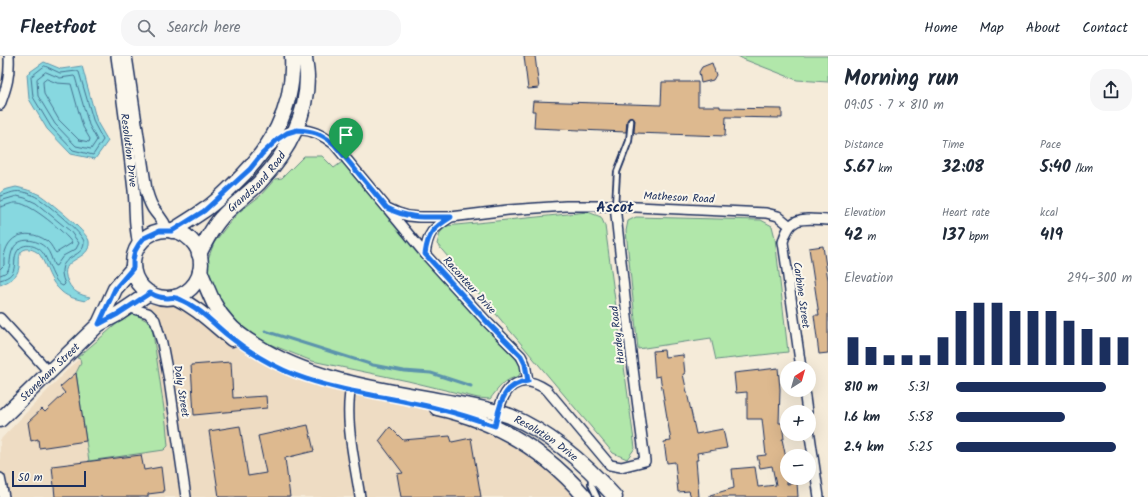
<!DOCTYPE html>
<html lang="en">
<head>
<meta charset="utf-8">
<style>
	body { margin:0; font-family:Kalam,sans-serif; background:#f6f6f7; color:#1f2937; height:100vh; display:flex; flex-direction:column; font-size:15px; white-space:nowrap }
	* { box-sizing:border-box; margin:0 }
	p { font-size:13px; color:#747a83 }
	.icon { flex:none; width:22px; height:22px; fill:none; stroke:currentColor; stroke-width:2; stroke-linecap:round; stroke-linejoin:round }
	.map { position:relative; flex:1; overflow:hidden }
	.panel { display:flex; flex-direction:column; background:#fff; width:320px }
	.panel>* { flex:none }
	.needle { width:26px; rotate:37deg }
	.controls { position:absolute; left:780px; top:305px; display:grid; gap:8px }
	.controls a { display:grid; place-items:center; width:36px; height:36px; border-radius:50%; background:#fff; box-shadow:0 4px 16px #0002; font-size:20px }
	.scale { position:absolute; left:12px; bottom:10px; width:74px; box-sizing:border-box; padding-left:4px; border:2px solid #1b2f5e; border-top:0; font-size:11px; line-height:14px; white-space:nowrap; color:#1b2f5e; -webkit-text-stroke:3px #fbf7ec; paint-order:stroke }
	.pin { position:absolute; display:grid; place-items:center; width:34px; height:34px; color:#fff; margin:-41px -17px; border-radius:50% 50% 50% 0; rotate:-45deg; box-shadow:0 0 4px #0007 }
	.pin .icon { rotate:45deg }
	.round { display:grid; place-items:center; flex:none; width:42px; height:42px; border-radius:16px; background:#f6f6f7 }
	.summary { display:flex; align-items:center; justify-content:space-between; height:68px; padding:0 16px }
	h1 { font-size:22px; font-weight:600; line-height:30px }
	.figures { display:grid; grid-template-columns:repeat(3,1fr); gap:6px; height:68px; padding:4px 16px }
	.figures div { display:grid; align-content:center }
	.figures b { font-size:17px; font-weight:600 }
	.figures small { font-size:11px; font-weight:400 }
	.figures p { font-size:11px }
	.chart { height:112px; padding:8px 16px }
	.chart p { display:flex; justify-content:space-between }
	.chart svg { width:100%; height:72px; margin-top:4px; stroke:#1b2f5e; stroke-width:6 }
	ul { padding:0 16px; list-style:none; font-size:13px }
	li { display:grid; grid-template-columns:64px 48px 1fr; align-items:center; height:30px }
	li i { height:10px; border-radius:5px; background:#1b2f5e }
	header { display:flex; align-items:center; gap:24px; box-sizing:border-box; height:56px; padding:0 20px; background:#fff; border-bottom:1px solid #e0e1e3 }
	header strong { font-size:19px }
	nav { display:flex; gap:22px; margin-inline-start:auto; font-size:14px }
	.search { width:280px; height:36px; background:#f6f6f7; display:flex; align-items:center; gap:10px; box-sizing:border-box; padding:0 14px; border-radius:16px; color:#747a83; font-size:15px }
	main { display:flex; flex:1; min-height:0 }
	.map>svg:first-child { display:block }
</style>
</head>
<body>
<header>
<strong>Fleetfoot</strong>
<div class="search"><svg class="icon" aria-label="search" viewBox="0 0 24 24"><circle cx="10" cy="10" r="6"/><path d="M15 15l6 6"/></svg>Search here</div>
<nav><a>Home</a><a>Map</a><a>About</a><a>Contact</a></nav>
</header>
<main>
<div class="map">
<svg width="828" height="441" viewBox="0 0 828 441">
	<rect width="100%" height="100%" fill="#f5ebd9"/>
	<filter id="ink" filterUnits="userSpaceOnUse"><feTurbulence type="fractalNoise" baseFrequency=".025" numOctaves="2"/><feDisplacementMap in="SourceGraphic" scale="8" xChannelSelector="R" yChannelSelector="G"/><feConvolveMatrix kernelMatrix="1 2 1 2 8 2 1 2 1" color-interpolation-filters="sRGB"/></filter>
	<g filter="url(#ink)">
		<path fill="#eedcc3" d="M 175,245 L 224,281 L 259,304 L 285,318 L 312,328 L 379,343 L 419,351 L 478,366 L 547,409 L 577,441 L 0,441 L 0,384 L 71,310 L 134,257 L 155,247 Z"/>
		<path fill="#b1e7aa" stroke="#668b84" d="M 738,0 L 828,0 L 828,26 L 797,24 L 743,3 Z
			M 304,100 L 322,100 L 334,112 L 346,103 L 520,308 L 522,314 L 518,321 C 505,322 498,333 490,343 L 478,342 L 408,325 L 312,305 L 267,287 L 243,272 L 219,244 L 207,215 L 208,203 L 214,187 L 226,171 L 239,156 L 260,140 L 275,123 L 282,122 Z
			M 588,156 L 601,161 L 605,170 L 635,392 L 627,403 L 613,397 L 437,188 L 440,177 L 446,170 Z
			M 636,161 L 761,164 L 772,170 L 775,182 L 788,296 L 716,304 L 711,282 L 638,293 L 626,175 L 628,165 Z
			M 133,257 L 149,266 L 152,270 L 166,367 L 168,390 L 164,394 L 89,405 L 76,317 L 81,307 L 80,303 L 77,302 L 127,259 Z"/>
		<path fill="#87d8e0" stroke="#5c94ac" d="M 44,6 L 61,13 L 82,10 L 97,66 L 108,85 L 95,103 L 71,98 L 47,73 L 29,43 L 27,18 Z
			M 16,131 C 25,133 32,135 40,139 C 48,144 87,176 89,185 C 92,206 56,200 68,226 C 73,236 80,239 90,241 L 85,245 C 77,243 69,242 62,236 C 49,225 48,212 40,199 C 38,196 31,192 26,193 C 17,195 20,205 19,211 C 18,221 8,226 0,229 L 0,137 L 4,134 Z"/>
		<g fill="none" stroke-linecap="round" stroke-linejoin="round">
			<path stroke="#467392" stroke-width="1" d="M 45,10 L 60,17 L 77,15 L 79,16 L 94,67 L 103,84 L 93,99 L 73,94 L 51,71 L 33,41 L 31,21 Z
				M 46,16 L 60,22 L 74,20 L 75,21 L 89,69 L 97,84 L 91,93 L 76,90 L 55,68 L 38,40 L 37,23 Z
				M 47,23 L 57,27 L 71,28 L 83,71 L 90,83 L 89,86 L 79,84 L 59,64 L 44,38 L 43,26 Z
				M 0,140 C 11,138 13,133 27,137 C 30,138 35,140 38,142 C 46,147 84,178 84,186 C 85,204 52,197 65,228 L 63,230 C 53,227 49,205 43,197 C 38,190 25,186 19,193 C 9,204 23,218 0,224
				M 0,145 L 17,140 L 25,142 L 36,147 L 70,175 L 79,187 L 76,193 L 63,200 L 56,210 L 54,209 C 52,204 50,196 46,192 C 37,183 19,180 13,193 C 9,201 11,209 8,214 C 6,217 3,218 0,219
				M 0,151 C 6,150 12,146 18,147 C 31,148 65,176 72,187 L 56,197 C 53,194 52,189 47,185 C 25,170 2,181 4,209 L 0,213"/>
			<path stroke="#5c94ac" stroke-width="3" d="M 265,275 L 373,309 L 404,315 L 431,317 L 471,330"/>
		</g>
		<path fill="#ddb98f" stroke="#1b2f5e" d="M 524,0 L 535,0 L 539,32 L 528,33 Z
			M 712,7 L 716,19 L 713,24 L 701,27 L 699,16 L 702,11 Z
			M 662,26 L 698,26 L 698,50 L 720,50 L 720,52 L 782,53 L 782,62 L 726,61 L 725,80 L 635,77 L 634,76 L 635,64 L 631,61 L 627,64 L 626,76 L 534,72 L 535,55 L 532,55 L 533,45 L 661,49 Z
			M 823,190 L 828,224 L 828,297 L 819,298 L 814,259 L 819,259 L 809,192 Z
			M 664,294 L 665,301 L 683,299 L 685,318 L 683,318 L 696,378 L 723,373 L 727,392 L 697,397 L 698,404 L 696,404 L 699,441 L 691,441 L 689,435 L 678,436 L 675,406 L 667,407 L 664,386 L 671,385 L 660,320 L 655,321 L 653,295 Z
			M 231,306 L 233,342 L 266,340 L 267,352 L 194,359 L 191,309 Z
			M 778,312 L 780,333 L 779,367 L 782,367 L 784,383 L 782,383 L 787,407 L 787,428 L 797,427 L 798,441 L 710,441 L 710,439 L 734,432 L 732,413 L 755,411 L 758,431 L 776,429 L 772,410 L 760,412 L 757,400 L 766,399 L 762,363 L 747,363 L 747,336 L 736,337 L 734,317 Z
			M 76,317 L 86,385 L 39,392 L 38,383 L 31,385 L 28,366 L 42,353 L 45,356 L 65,337 L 60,331 Z
			M 308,369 L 314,395 L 285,402 L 290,441 L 219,441 L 209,375 L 240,370 L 248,420 L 266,417 L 258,380 Z
			M 390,371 L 403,384 L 450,380 L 452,386 L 471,382 L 481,441 L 401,441 L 397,418 L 403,417 L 379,385 Z
			M 141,399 L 144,414 L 161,411 L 164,436 L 148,438 L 148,441 L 55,441 L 52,410 Z"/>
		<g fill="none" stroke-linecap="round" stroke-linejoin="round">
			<defs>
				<path id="service" d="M 615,150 L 617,116 L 629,85 L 631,65
					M 591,419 L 591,428 L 597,441"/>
				<path id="minor" d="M 0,49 C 7,30 10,20 9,0
					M 270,91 C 275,86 281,80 287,77 C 303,69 321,78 334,88 L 425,198 L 488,267 L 521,300 L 525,308 L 528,325
					M 387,152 L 398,157 L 408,160 L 419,161 L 451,161 L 508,154 L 566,150 L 615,150 L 766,157 L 778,160 L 790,170
					M 425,198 C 428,176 432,173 451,161
					M 127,251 L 148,257 L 155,264 L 162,287 L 169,324 L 186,441
					M 0,262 L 50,317
					M 801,312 L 783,186 C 790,158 805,163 828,164
					M 352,327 C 343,360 355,407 360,441
					M 804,334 L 807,356
					M 497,361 C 503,332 518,314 547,334 L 610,409 L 621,411 L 645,405 L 631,297 L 615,150
					M 809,373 L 819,441
					M 0,422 L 4,441"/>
				<g id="tertiary">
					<path id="s1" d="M 117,0 C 123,44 129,89 134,134 C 136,152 134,170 139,188"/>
					<path d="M 126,0 L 146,134 C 148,141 150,149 155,155 C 161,163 163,164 167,174"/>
				</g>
				<g id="primary">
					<circle cx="167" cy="208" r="34"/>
					<path d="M 172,175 C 183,168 193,162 203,155 C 214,148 224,138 233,129 C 270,94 295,53 292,0"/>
					<path id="s2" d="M 199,198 C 205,186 212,172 221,162 C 232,149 247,139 259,127 C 286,98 307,62 307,21 C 307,14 305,7 305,0"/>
					<path id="s3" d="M 200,215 C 208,233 213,251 227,266 C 235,276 247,284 257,290 C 312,325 379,333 442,345 C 465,349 488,352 510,360 C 552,378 585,407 615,441"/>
					<path d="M 175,241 C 198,252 212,267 232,283"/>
					<path d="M 99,268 L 115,233 L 133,212"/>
					<path d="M 437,352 C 497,365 545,394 585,441"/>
					<path id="s4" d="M 0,364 L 99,268 L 118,258 L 149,237"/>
				</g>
			</defs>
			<use href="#service" stroke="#1b2f5e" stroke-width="8"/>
			<use href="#minor" stroke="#1b2f5e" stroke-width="12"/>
			<use href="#tertiary" stroke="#1b2f5e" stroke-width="14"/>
			<use href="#primary" stroke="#1b2f5e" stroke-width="17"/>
			<use href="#service" stroke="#fbf7ec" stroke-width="4.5"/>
			<use href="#minor" stroke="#fbf7ec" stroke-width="9"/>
			<use href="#tertiary" stroke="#fbf7ec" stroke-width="11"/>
			<use href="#primary" stroke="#fbf7ec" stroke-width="14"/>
		</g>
	</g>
	<g fill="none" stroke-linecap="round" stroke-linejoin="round" filter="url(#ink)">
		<defs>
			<path id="route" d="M 297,74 C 313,75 321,77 334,88 L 387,152 C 408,163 427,161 451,161 C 433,172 428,177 425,198 L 488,267 L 521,300 L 525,308 L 528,325 C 502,328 500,349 495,370 C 478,364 460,358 443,354 C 394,341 342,337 295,319 C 270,309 246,294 225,277 C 213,267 203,256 189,248 C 185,246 180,243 176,242 C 173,241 170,242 167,242 C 161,242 155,240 150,237 L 118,258 L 99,268 L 115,233 L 133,212 L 133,204 L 135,195 L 139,188 L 144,182 L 159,175 L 172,175 L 204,155 L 250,113 L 262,98 L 278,83 L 287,77 Z"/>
		</defs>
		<use href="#route" stroke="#fff" stroke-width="8"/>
		<use href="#route" stroke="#1a73e8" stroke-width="5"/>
	</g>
	<g text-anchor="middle" stroke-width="4" stroke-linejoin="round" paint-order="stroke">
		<g font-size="11" fill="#1b2f5e" stroke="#fbf7ec">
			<text dy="4" stroke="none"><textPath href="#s1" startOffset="95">Resolution Drive</textPath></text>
			<text dy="4" stroke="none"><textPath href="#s2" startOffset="93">Grandstand Road</textPath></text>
			<text transform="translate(679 141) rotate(3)" y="4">Matheson Road</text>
			<text transform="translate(470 229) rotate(48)" y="4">Raconteur Drive</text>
			<text transform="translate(802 239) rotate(82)" y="4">Carbine Street</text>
			<text transform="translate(617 279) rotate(-97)" y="4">Hardey Road</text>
			<text dy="4" stroke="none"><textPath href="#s4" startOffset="69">Stoneham Street</textPath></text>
			<text transform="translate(182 335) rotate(81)" y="4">Daly Street</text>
			<text dy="4" stroke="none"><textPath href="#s3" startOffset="403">Resolution Drive</textPath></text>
		</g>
		<g font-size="15" font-weight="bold" fill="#1b2f5e" stroke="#fbf7ec">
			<text x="615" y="156">Ascot</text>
		</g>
	</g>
</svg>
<div class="controls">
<a><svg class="needle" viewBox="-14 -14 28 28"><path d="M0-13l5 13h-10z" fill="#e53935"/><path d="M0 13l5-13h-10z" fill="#747a83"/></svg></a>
<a>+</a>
<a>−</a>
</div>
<div class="scale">50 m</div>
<div class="pin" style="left:346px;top:103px;background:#1e9e55"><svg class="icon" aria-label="arrive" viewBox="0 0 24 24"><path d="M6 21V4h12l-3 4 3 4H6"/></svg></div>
</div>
<section class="panel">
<div class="summary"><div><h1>Morning run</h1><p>09:05 · 7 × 810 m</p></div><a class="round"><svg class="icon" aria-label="share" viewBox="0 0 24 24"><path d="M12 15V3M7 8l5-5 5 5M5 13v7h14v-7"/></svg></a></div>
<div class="figures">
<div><p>Distance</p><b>5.67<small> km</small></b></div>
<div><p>Time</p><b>32:08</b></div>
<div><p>Pace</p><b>5:40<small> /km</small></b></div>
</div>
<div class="figures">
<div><p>Elevation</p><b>42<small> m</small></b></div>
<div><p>Heart rate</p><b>137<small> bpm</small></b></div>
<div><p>kcal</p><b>419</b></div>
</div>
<div class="chart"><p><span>Elevation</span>294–300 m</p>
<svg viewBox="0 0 160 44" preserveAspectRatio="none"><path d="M5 44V27M15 44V33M25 44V38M35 44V38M45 44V38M55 44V27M65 44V11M75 44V6M85 44V6M95 44V11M105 44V11M115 44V11M125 44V17M135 44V22M145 44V27M155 44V27"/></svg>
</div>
<ul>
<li><b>810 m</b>5:31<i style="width:85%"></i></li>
<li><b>1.6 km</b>5:58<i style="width:62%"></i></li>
<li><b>2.4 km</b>5:25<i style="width:91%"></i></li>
</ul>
</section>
</main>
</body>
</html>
